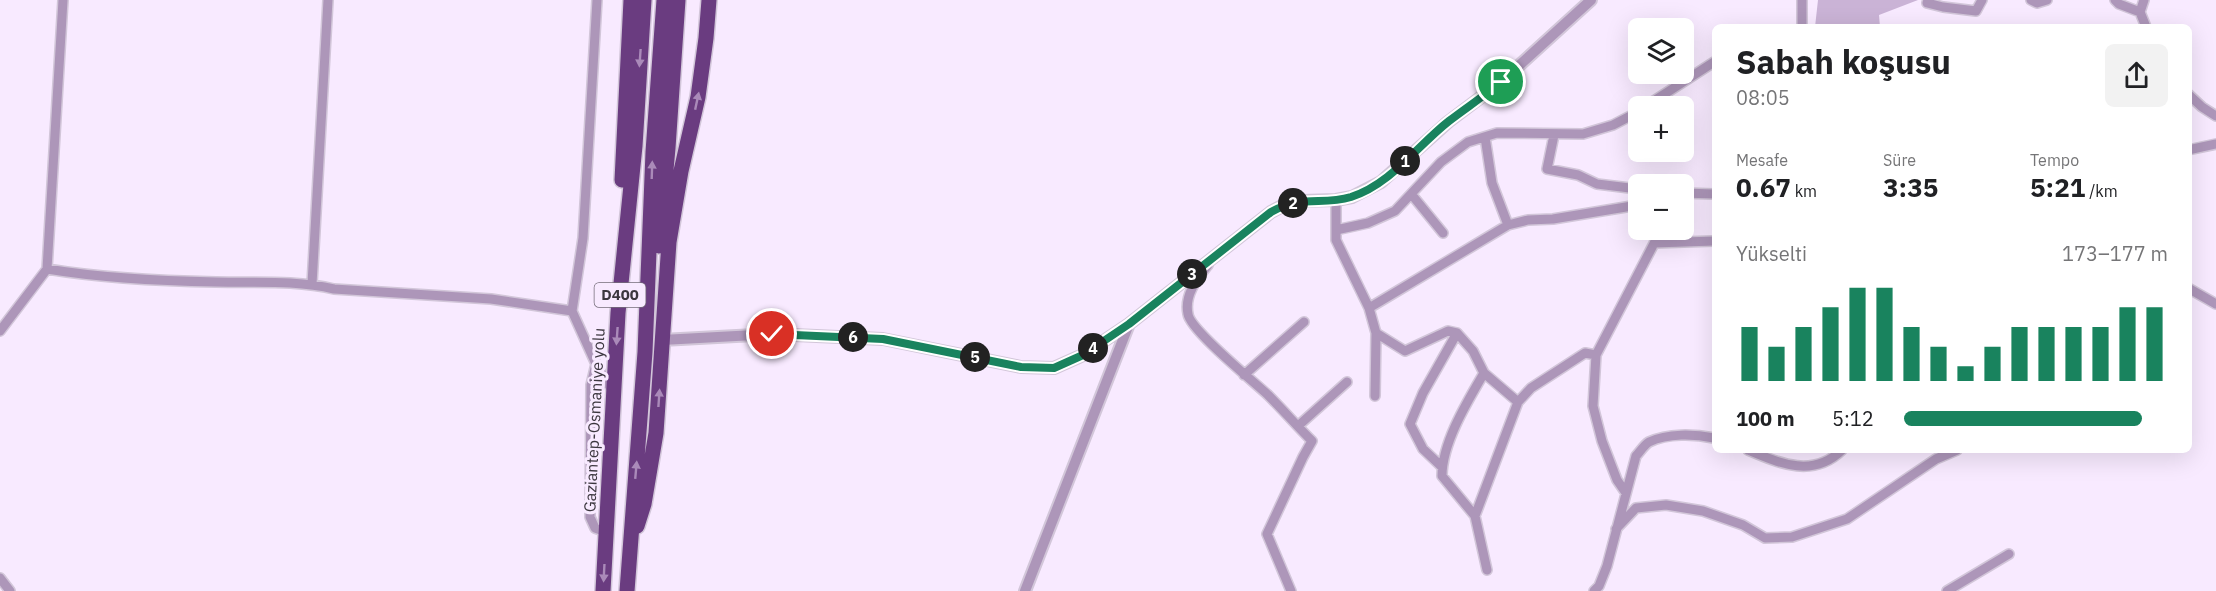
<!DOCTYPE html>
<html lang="tr">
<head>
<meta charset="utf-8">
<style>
	body { margin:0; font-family:"IBM Plex Sans",sans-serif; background:#f2f2f2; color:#202124; height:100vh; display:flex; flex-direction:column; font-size:22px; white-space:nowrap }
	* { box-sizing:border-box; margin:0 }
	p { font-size:20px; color:#757577 }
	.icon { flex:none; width:33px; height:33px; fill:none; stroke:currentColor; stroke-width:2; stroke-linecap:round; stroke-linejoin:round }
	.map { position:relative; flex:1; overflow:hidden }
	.panel { position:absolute; left:1712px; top:24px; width:480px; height:429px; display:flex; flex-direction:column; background:#fff; border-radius:9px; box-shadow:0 6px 24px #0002 }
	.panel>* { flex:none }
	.buttons { position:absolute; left:1628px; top:18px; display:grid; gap:12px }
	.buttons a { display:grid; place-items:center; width:66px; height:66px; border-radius:9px; background:#fff; box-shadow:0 6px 24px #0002; font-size:30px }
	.pin { position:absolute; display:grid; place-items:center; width:51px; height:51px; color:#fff; margin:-26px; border:3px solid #fff; border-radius:50%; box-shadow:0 2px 6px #0007 }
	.km { position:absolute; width:30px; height:30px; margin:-15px; border-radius:50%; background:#222; color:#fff; font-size:16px; line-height:30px; text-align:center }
	.round { display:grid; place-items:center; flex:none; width:63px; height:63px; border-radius:9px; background:#f2f2f2 }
	.head { display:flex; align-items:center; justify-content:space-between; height:102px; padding:0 24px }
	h1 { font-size:33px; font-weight:700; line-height:45px }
	.figures { display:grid; grid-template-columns:repeat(3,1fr); gap:9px; height:102px; padding:6px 24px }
	.figures div { display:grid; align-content:center }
	.figures b { font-size:26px; font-weight:700 }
	.figures small { font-size:16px; font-weight:400 }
	.figures p { font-size:16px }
	.chart { height:168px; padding:12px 24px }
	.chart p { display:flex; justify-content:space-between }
	.chart svg { width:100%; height:108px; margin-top:6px; stroke:#19835e; stroke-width:6 }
	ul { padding:0 24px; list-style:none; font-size:20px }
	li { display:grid; grid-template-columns:96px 72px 1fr; align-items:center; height:45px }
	li i { height:15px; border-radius:8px; background:#19835e }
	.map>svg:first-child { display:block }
</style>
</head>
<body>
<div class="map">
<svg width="2216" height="591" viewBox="0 0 2216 591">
	<rect width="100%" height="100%" fill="#f8eaff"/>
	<path fill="#cab3d6" d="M 1818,0 L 1918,0 L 1879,15 L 1880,27 L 1815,27 Z"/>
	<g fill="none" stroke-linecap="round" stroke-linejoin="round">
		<defs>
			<path id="minor" d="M 1928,0 L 1927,3 L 1943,7 L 1976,11 L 1982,0
				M 2031,0 L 2037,3 L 2047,0
				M 2115,0 L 2119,4 L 2140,12
				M 2144,0 L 2140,12 L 2146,27
				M 1802,27 L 1802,0
				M 2188,94 L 2202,107 L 2216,116
				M 1646,106 L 1714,62
				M 1554,135 L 1547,169 L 1578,175 L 1597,184 L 1638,189
				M 1485,137 L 1492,183 L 1508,225
				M 2188,150 L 2216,144
				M 1683,193 L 1714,194
				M 1412,195 L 1443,233
				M 1336,200 L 1336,240 L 1369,308 L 1376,333 L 1405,351 L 1448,331 L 1457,333 L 1473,351 L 1484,373 L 1518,402
				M 1336,230 L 1368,223 L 1395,211 L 1441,162 L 1468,142 L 1497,133 L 1583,134 L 1613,125 L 1638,112
				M 1654,243 L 1714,241
				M 1208,265 C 1197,279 1184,295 1188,314 C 1190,330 1253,381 1268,395 C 1283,410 1297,426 1312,441 L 1303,457 L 1267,534 L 1291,591
				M 47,269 L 63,0
				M 312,284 L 328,0
				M 2188,288 L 2216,304
				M 1369,308 L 1508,225 L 1528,220 L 1553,219 L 1638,205
				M 572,311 L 596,364 L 613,392
				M 0,331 L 47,269 C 102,278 159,281 216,282 C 255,283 296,280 334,289 L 491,299 L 572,311 L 583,238 L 597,0
				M 596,364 L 591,385 L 590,517 L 595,528 L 606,532
				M 1484,373 C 1467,402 1442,443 1442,476 L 1475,516 L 1487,570
				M 1244,375 L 1304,322
				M 1375,396 L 1376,333
				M 1298,426 L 1347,382
				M 1748,450 C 1781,464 1813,478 1842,450
				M 1442,467 L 1423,449 L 1410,424 L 1423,393 L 1457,333
				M 1626,493 L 1617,480 L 1602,441 L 1593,406 L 1596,355 L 1661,230
				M 1475,516 L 1518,402 L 1531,388 L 1585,353 L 1596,355
				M 1616,529 L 1636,508 L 1666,505 L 1703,511 L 1743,525 L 1765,538 L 1792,537 L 1847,519 L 1936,459 L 1957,450
				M 0,578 L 10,591
				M 1594,591 L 1599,586 L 1607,566 L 1636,456 C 1640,452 1644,445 1649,442 C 1668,433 1694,434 1714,438
				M 1947,591 L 2009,554"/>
			<path id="tertiary" d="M 662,340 L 772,334 L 883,339 L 1021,367 L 1054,368 L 1083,355 L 1129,324 L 1271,212 L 1284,205 L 1302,201 L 1336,200 L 1352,197 L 1381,182 L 1448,122 L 1501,82 L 1591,0
				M 1025,591 L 1129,324"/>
			<path id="trunk" d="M 622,180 L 631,0
				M 659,246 L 668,148 L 678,0
				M 637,526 L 644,504 L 656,433 L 669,242 L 681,171 L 698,97 L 706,38 L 709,0
				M 603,591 L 618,313 L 635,146 L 644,0
				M 627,591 L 645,352 L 653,152 L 664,0"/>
		</defs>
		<use href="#minor" stroke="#d2c6d9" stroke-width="12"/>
		<use href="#tertiary" stroke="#d2c6d9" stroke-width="14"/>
		<use href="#trunk" stroke="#d2c6d9" stroke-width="18"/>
		<use href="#minor" stroke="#ad96b9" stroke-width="9"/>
		<use href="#tertiary" stroke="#ad96b9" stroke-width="10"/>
		<use href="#trunk" stroke="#6a3c80" stroke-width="15"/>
	</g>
	<defs><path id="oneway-solid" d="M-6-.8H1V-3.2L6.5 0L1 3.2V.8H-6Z" transform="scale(1.5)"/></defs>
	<g fill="#aa8ab9">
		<use href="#oneway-solid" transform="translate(640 58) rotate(94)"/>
		<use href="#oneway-solid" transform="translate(697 101) rotate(-78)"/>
		<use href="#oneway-solid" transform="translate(652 170) rotate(-88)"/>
		<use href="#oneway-solid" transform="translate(617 336) rotate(94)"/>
		<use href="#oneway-solid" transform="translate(659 398) rotate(-86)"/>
		<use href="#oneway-solid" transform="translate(636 470) rotate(-85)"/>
		<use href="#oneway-solid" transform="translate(604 573) rotate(93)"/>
	</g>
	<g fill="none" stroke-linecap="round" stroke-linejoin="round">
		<defs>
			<path id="route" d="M 772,334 L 883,339 L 1021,367 L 1054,368 L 1083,355 L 1129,324 L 1271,212 C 1303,194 1321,206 1351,197 C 1391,184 1417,146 1449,121 C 1466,108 1484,96 1501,82"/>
		</defs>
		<use href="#route" stroke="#fff" stroke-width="12"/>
		<use href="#route" stroke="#19835e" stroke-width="8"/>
	</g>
	<g text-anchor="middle" stroke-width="6" stroke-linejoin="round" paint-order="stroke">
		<rect fill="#f8eaff" stroke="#746d79" stroke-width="1.5" x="594.5" y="283" width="51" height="24" rx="4.5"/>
		<g font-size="15" font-weight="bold" fill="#3c373f">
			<text x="620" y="300">D400</text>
		</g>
		<g font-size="16" fill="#3c373f" stroke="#f8eaff">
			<text transform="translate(594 420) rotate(-87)" y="6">Gaziantep-Osmaniye yolu</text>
		</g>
	</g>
</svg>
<div class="buttons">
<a><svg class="icon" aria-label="layers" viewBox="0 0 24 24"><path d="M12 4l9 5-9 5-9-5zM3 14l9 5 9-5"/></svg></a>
<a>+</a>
<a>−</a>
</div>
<div class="pin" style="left:1501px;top:82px;background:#1e9e55"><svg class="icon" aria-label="arrive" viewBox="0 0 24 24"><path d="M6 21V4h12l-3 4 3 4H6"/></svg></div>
<div class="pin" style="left:772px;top:334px;background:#d93025"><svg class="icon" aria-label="check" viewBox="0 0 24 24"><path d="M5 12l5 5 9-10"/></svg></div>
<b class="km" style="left:1405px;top:161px">1</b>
<b class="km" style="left:1293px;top:203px">2</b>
<b class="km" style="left:1192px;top:274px">3</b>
<b class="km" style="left:1093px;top:348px">4</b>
<b class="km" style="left:975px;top:357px">5</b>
<b class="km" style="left:853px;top:337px">6</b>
<section class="panel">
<div class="head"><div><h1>Sabah koşusu</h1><p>08:05</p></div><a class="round"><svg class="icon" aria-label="share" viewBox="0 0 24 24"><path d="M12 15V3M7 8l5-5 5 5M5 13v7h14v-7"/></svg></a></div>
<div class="figures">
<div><p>Mesafe</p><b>0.67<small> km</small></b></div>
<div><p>Süre</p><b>3:35</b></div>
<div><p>Tempo</p><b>5:21<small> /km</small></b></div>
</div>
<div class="chart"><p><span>Yükselti</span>173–177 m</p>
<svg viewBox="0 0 160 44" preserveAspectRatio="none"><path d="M5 44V22M15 44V30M25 44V22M35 44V14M45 44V6M55 44V6M65 44V22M75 44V30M85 44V38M95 44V30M105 44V22M115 44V22M125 44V22M135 44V22M145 44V14M155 44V14"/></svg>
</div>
<ul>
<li><b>100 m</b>5:12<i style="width:90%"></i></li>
</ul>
</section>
</div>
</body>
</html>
